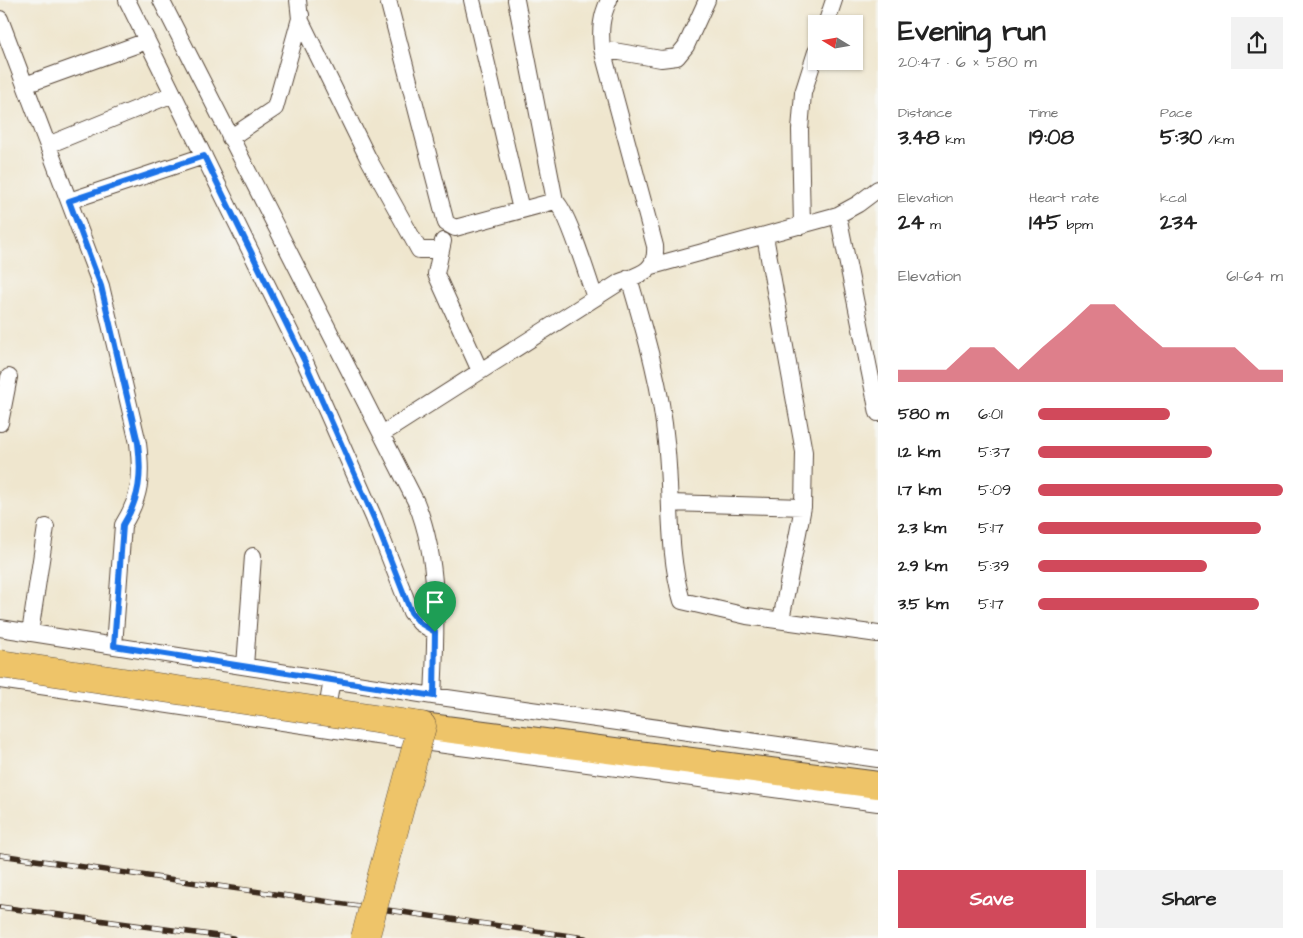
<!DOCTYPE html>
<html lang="en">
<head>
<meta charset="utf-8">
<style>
	body { margin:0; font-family:"Architects Daughter",sans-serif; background:#f2f2f2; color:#222; height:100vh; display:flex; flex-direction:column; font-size:19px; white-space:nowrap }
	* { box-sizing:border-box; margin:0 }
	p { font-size:16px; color:#767676 }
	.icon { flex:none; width:28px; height:28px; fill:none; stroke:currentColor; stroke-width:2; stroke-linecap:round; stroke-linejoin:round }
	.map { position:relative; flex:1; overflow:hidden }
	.side { display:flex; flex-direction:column; background:#fff; width:425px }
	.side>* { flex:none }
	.needle { width:32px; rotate:281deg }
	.controls { position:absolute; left:808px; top:15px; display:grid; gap:10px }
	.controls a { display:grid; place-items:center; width:55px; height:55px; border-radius:0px; background:#fff; box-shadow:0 1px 4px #0004; font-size:25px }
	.pin { position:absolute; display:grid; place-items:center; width:42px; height:42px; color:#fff; margin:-51px -21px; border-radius:50% 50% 50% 0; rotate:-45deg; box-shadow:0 0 5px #0007 }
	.pin .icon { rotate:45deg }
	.round { display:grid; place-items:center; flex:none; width:52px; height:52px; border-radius:0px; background:#f2f2f2 }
	.headline { display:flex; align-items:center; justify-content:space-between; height:85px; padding:0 20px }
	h1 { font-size:28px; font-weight:700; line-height:38px }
	.figures { display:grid; grid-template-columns:repeat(3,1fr); gap:8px; height:85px; padding:5px 20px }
	.figures div { display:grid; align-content:center }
	.figures b { font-size:21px; font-weight:700 }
	.figures small { font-size:14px; font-weight:400 }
	.figures p { font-size:14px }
	.chart { height:140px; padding:10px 20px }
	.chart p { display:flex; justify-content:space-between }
	.chart svg { width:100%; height:90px; margin-top:5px; fill:#d1495b; opacity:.7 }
	.button { display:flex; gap:10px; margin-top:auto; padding:10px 20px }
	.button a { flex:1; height:58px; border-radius:0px; background:#d1495b; color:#fff; font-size:20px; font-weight:700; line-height:58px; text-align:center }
	.button a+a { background:#f2f2f2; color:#222 }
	ul { padding:0 20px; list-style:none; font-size:16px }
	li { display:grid; grid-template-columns:80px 60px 1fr; align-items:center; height:38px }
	li i { height:12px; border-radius:6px; background:#d1495b }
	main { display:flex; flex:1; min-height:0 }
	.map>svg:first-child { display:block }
</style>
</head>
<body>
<main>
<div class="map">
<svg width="878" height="938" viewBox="0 0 878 938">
	<rect width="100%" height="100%" fill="#f6f6f2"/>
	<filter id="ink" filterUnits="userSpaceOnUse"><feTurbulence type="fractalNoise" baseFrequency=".02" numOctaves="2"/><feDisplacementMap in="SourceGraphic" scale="10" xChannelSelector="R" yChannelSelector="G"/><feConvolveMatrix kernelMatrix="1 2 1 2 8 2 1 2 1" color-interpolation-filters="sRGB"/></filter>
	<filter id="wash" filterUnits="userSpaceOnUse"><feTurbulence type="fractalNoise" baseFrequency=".0096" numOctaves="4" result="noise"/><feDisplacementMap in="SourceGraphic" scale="20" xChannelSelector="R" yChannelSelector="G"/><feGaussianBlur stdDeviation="1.12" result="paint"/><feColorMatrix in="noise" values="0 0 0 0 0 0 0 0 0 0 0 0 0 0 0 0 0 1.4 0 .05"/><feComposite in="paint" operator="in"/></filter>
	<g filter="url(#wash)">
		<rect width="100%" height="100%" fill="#efe6ce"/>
	</g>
	<g filter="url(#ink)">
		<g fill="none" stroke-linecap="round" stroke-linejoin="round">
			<defs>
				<path id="street" d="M 127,0 L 305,362 L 374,518 L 411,612 L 420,623 L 435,632
					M 161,0 L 416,502 C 441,564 436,630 433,696
					M 298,0 L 300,19 L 368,158 L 419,250 L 441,250
					M 388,0 L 446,223 L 455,228 L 555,201 C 567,208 589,281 595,298
					M 472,0 L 521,210
					M 516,0 L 555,201
					M 0,19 L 101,286 L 138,443 C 142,477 141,496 123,525 L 114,646
					M 826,24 L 834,0
					M 602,49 L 661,59 L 677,57 L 686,46 L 707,0
					M 25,85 L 147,41
					M 230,138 L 275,108 L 301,15
					M 48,145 L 173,94
					M 69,201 L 204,156
					M 838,215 L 878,413
					M 802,226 L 800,130 L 803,93 L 816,52
					M 765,236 L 804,452 L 803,507 L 781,620
					M 443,241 L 436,274 L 480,371
					M 652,266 L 838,215 L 858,204 L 878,189
					M 629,278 C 645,333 661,385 666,442 C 672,494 667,551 682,601 L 747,616 L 878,634
					M 0,423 L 9,377
					M 382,434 L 620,282 C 641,274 657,271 655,246 L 602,49 C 600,30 601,17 609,0
					M 670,503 L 803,507
					M 0,628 L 433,696 L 878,759
					M 30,633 L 46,527
					M 245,666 L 253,556
					M 0,680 L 370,735 L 878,803
					M 325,720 L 332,680"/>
				<path id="primary" d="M 422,726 L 878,785"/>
			</defs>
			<use href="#street" stroke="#564638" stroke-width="18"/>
			<use href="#primary" stroke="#564638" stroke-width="28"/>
			<use href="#street" stroke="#fff" stroke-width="16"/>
			<use href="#primary" stroke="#eec469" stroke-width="26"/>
			<defs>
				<path id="rail" d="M 0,855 L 585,938
					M 0,907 L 233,938"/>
			</defs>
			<use href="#rail" stroke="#3b2a1e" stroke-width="5.5"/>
			<use href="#rail" stroke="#f6f6f2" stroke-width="4" stroke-dasharray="11" stroke-linecap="butt"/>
			<defs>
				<path id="highway-bridge" d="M 0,664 L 422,726 L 365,938"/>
			</defs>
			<use href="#highway-bridge" stroke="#564638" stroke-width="29" stroke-linecap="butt"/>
			<use href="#highway-bridge" stroke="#eec469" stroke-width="28"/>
		</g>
	</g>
	<g fill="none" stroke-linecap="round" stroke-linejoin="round" filter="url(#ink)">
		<defs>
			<path id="route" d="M 204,156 L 305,362 L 374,518 L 411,612 L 420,623 L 435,632 L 434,696 L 114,646 L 123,525 C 140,498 142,475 138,443 L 101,286 L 69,201 Z"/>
		</defs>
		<use href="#route" stroke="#fff" stroke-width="10"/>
		<use href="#route" stroke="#1a73e8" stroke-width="6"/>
	</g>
</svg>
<div class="controls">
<a><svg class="needle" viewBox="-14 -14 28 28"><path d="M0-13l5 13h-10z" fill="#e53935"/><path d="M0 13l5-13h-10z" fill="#767676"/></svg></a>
</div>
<div class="pin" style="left:435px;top:632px;background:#1e9e55"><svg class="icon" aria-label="arrive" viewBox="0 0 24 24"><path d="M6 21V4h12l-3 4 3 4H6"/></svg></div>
</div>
<section class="side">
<div class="headline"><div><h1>Evening run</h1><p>20:47 · 6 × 580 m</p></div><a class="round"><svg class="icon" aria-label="share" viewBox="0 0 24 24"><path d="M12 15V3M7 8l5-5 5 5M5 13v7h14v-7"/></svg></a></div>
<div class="figures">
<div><p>Distance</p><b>3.48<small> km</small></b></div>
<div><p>Time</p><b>19:08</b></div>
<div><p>Pace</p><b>5:30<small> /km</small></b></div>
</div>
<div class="figures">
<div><p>Elevation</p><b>24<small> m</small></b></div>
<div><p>Heart rate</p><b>145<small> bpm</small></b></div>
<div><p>kcal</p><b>234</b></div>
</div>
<div class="chart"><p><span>Elevation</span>61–64 m</p>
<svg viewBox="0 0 160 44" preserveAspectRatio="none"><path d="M0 44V38L10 38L20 38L30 27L40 27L50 38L60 27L70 17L80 6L90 6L100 17L110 27L120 27L130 27L140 27L150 38L160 38V44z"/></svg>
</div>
<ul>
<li><b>580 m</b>6:01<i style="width:54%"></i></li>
<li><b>1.2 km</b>5:37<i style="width:71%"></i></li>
<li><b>1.7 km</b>5:09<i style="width:100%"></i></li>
<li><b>2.3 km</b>5:17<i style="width:91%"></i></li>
<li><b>2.9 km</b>5:39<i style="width:69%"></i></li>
<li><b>3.5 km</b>5:17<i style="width:90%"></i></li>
</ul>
<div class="button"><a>Save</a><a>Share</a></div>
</section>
</main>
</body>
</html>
